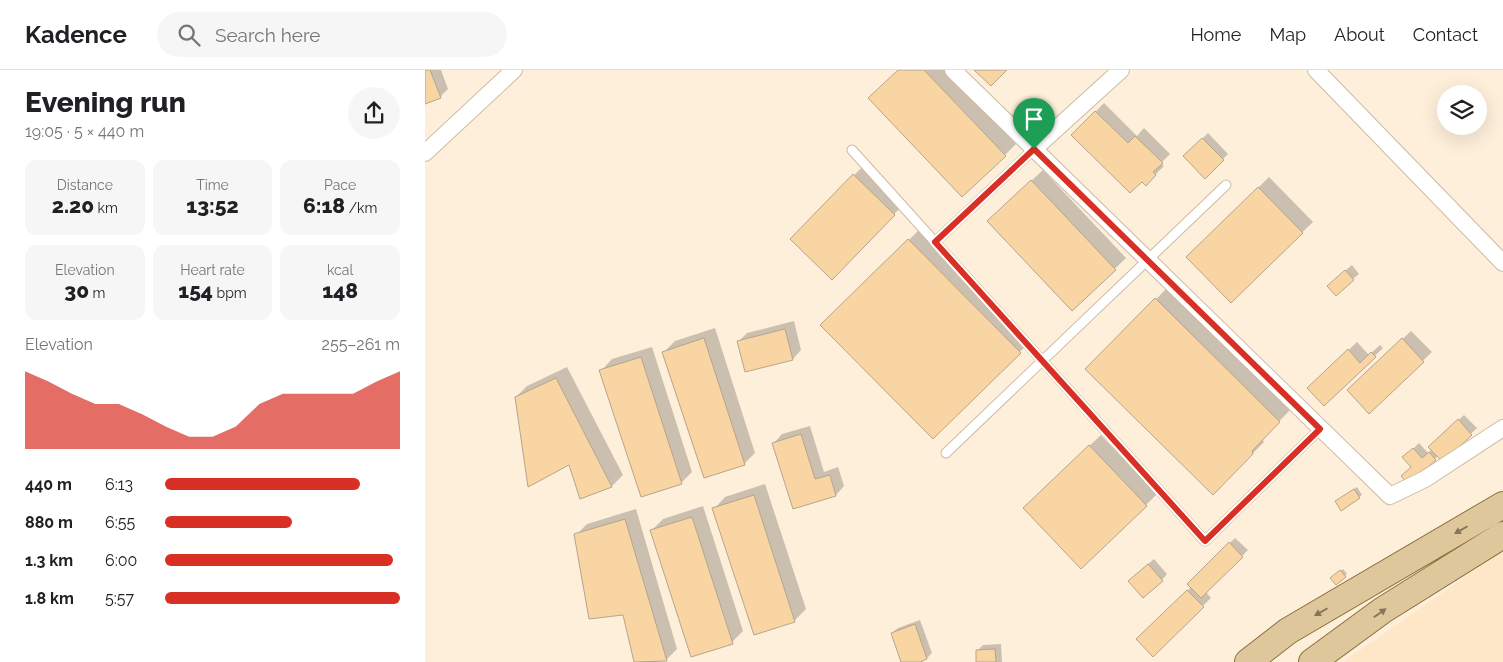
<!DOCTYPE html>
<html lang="en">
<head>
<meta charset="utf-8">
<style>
	body { margin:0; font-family:Raleway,sans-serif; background:#f6f6f6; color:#202124; height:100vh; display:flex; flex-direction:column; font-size:19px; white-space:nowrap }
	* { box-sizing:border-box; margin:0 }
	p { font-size:16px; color:#757577 }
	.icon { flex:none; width:28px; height:28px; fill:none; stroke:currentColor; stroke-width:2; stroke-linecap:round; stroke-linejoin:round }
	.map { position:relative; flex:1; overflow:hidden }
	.side { display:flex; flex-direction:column; background:#fff; width:425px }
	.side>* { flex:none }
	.tools { position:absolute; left:1012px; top:15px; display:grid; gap:10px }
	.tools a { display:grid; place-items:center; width:50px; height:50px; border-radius:50%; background:#fff; box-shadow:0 5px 20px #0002; font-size:25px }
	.pin { position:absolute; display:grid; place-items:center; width:42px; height:42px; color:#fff; margin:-51px -21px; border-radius:50% 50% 50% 0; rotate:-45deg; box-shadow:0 0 5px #0007 }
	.pin .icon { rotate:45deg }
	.round { display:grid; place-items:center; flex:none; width:52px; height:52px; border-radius:26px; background:#f6f6f6 }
	.headline { display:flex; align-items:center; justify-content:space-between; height:85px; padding:0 25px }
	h1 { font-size:28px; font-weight:800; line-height:38px }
	.figures { display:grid; grid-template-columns:repeat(3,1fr); gap:8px; height:85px; padding:5px 25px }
	.figures div { display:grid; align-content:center; border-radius:12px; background:#f6f6f6; text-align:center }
	.figures b { font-size:21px; font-weight:800 }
	.figures small { font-size:14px; font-weight:400 }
	.figures p { font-size:14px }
	.chart { height:140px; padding:10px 25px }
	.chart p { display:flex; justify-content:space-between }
	.chart svg { width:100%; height:90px; margin-top:5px; fill:#d93025; opacity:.7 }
	ul { padding:0 25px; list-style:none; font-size:16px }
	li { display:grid; grid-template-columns:80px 60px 1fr; align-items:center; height:38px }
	li i { height:12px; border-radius:6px; background:#d93025 }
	header { display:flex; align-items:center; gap:30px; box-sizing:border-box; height:70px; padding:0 25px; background:#fff; border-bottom:1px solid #e0e0e0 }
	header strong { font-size:24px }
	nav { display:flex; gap:28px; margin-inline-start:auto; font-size:18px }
	.search { width:350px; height:45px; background:#f6f6f6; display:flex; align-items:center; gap:12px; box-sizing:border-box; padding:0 18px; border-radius:28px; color:#757577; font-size:19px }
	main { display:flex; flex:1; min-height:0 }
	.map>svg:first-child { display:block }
</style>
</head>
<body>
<header>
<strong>Kadence</strong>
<div class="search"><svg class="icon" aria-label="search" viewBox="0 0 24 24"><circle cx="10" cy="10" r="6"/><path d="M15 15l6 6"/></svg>Search here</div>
<nav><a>Home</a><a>Map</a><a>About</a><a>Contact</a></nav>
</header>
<main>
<section class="side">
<div class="headline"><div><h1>Evening run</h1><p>19:05 · 5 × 440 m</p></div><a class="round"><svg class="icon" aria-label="share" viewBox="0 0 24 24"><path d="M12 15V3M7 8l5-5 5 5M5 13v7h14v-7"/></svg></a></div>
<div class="figures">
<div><p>Distance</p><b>2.20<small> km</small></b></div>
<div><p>Time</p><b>13:52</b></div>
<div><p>Pace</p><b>6:18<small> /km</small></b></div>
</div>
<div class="figures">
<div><p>Elevation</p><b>30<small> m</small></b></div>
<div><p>Heart rate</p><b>154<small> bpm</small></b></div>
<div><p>kcal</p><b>148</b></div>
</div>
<div class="chart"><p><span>Elevation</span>255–261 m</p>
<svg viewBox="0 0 160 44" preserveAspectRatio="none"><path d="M0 44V6L10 11L20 17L30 22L40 22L50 27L60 33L70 38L80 38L90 33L100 22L110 17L120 17L130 17L140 17L150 11L160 6V44z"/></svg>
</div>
<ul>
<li><b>440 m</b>6:13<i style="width:83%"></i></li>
<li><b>880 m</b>6:55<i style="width:54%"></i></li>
<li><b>1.3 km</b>6:00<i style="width:97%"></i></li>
<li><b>1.8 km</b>5:57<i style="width:100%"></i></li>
</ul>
</section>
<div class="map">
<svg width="1078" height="592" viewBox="0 0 1078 592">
	<rect width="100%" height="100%" fill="#feefdb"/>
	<path fill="#fee7c6" d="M 1078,481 L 1078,592 L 918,592 L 1054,497 Z"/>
	<path fill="#0003" d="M 0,0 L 16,0 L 23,19 L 15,27 L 0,33 Z
		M 474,0 L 520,0 L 591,74 L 580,85 Z
		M 679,33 L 712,66 L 719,58 L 745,84 L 736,93 L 739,96 L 721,114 L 648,65 Z
		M 783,63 L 803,84 L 780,107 L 760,86 Z
		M 440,94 L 480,133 L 407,208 L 367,169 Z
		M 618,100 L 701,188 L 647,240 L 575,140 Z
		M 844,107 L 888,152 L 806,231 L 763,187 Z
		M 495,159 L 606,271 L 508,368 L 397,255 Z
		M 927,195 L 934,204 L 928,209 L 909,210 Z
		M 742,218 L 865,340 L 837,369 L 839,372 L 788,424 L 662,299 Z
		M 369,251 L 376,280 L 368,289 L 321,301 L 313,272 L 322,263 Z
		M 290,258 L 330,383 L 319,394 L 239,282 L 250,271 Z
		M 986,261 L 1007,282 L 944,342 L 932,312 Z
		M 932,272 L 944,285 L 955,275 L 958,278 L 899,335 L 892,310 Z
		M 227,277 L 267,402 L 256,413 L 176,301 L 187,289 Z
		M 142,297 L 198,405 L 187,416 L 156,427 L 144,393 L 91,327 L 102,316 Z
		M 1039,345 L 1052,358 L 1018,390 L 1013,386 L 983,413 L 988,397 L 985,382 L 994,373 L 1003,383 L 1007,379 L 1011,371 Z
		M 385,356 L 399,402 L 413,397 L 419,416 L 411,425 L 369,438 L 349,373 L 357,364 Z
		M 676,365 L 732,424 L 721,435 L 611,427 Z
		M 340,414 L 381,539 L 369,551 L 289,439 L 300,427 Z
		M 932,417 L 937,425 L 934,427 L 914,429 Z
		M 278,436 L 318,561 L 307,572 L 227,460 L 238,449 Z
		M 211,439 L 252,579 L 241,590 L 231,592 L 210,592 L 199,544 L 151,465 L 162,454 Z
		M 810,468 L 823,480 L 781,522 L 786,528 L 728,585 L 712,570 L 766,517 L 763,514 Z
		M 729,489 L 742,504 L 737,510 L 710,505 Z
		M 918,499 L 922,504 L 911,514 L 907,508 Z
		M 495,550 L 507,583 L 502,588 L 491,592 L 478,592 L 467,563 L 473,558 Z
		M 576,574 L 577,592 L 553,592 L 552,581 L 558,575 Z"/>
	<path fill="#f8d5a2" stroke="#b6a58c" d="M 0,0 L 5,0 L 16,28 L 0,34 Z
		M 473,0 L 499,0 L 581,86 L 537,127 L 443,28 Z
		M 549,0 L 582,0 L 566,16 Z
		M 670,41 L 703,73 L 710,66 L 738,93 L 728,102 L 731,105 L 721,116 L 717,112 L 705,123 L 646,65 Z
		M 777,68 L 799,90 L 780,109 L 758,86 Z
		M 428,104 L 470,145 L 407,210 L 365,169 Z
		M 606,110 L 691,200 L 647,241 L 562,151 Z
		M 833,117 L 878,163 L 806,233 L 761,187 Z
		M 483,169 L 596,283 L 508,369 L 395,255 Z
		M 920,200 L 929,210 L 911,226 L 902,216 Z
		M 730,228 L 855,352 L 827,381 L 828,384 L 788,425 L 660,299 Z
		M 360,259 L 368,290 L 320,302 L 312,271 Z
		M 279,268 L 320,395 L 279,408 L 237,282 Z
		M 977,268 L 999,292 L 944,344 L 922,320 Z
		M 923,279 L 935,293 L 946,282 L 951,287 L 899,336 L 882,318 Z
		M 216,287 L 257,414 L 216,427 L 174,300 Z
		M 131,308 L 187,417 L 155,429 L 144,395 L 103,417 L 90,327 Z
		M 1033,349 L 1047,365 L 1018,392 L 1003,377 Z
		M 376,364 L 390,409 L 405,405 L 411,426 L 368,439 L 347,373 Z
		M 664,375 L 722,436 L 656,499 L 598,438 Z
		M 988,378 L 997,388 L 1004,382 L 1011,390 L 983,414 L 976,406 L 986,397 L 977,387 Z
		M 929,419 L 935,428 L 916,441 L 910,431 Z
		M 329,425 L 370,552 L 329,565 L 287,438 Z
		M 267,447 L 308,574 L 266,587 L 225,460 Z
		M 200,449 L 242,591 L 209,592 L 198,545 L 164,549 L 149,464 Z
		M 804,472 L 818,487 L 776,528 L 762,514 Z
		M 723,494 L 738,511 L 718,528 L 703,511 Z
		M 915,500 L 921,507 L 911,515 L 905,508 Z
		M 762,520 L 779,537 L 728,587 L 711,569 Z
		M 490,554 L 502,589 L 495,592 L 476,592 L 466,563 Z
		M 570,579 L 571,592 L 551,592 L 551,580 Z"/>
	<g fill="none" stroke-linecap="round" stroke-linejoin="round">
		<defs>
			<path id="service" d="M 427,80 L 780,471 L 895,359
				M 510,172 L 609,79
				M 521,383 L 801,115"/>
			<path id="minor" d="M 528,0 L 965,426 L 1000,409 L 1078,358
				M 891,0 L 1078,193
				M 609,79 L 696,0
				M 0,83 L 89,0"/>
			<path id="primary" d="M 823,592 L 863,561 L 1078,435
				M 887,592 L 958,540 L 1078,465"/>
		</defs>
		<use href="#service" stroke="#cdbba2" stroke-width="11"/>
		<use href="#minor" stroke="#cdbba2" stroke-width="18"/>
		<use href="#primary" stroke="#8b6f3d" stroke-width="28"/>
		<use href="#service" stroke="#fff" stroke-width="9"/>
		<use href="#minor" stroke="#fff" stroke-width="16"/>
		<use href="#primary" stroke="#dec79b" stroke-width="26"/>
	</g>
	<defs><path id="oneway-solid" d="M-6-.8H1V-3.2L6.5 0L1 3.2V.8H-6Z" transform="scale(1.25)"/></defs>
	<g fill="#857659">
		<use href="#oneway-solid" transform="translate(1036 460) rotate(150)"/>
		<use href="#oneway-solid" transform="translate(896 542) rotate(150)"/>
		<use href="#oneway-solid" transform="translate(955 543) rotate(-35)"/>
	</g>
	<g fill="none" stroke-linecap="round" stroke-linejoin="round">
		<defs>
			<path id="route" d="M 609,79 L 895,359 L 780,471 L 510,172 Z"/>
		</defs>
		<use href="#route" stroke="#fff" stroke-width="10"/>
		<use href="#route" stroke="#d93025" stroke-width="6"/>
	</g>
</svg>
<div class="tools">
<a><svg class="icon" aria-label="layers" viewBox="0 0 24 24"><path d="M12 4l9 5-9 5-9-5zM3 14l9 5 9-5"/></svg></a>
</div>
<div class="pin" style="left:609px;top:79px;background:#1e9e55"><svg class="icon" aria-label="arrive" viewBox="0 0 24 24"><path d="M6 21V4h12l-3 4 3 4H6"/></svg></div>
</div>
</main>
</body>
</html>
